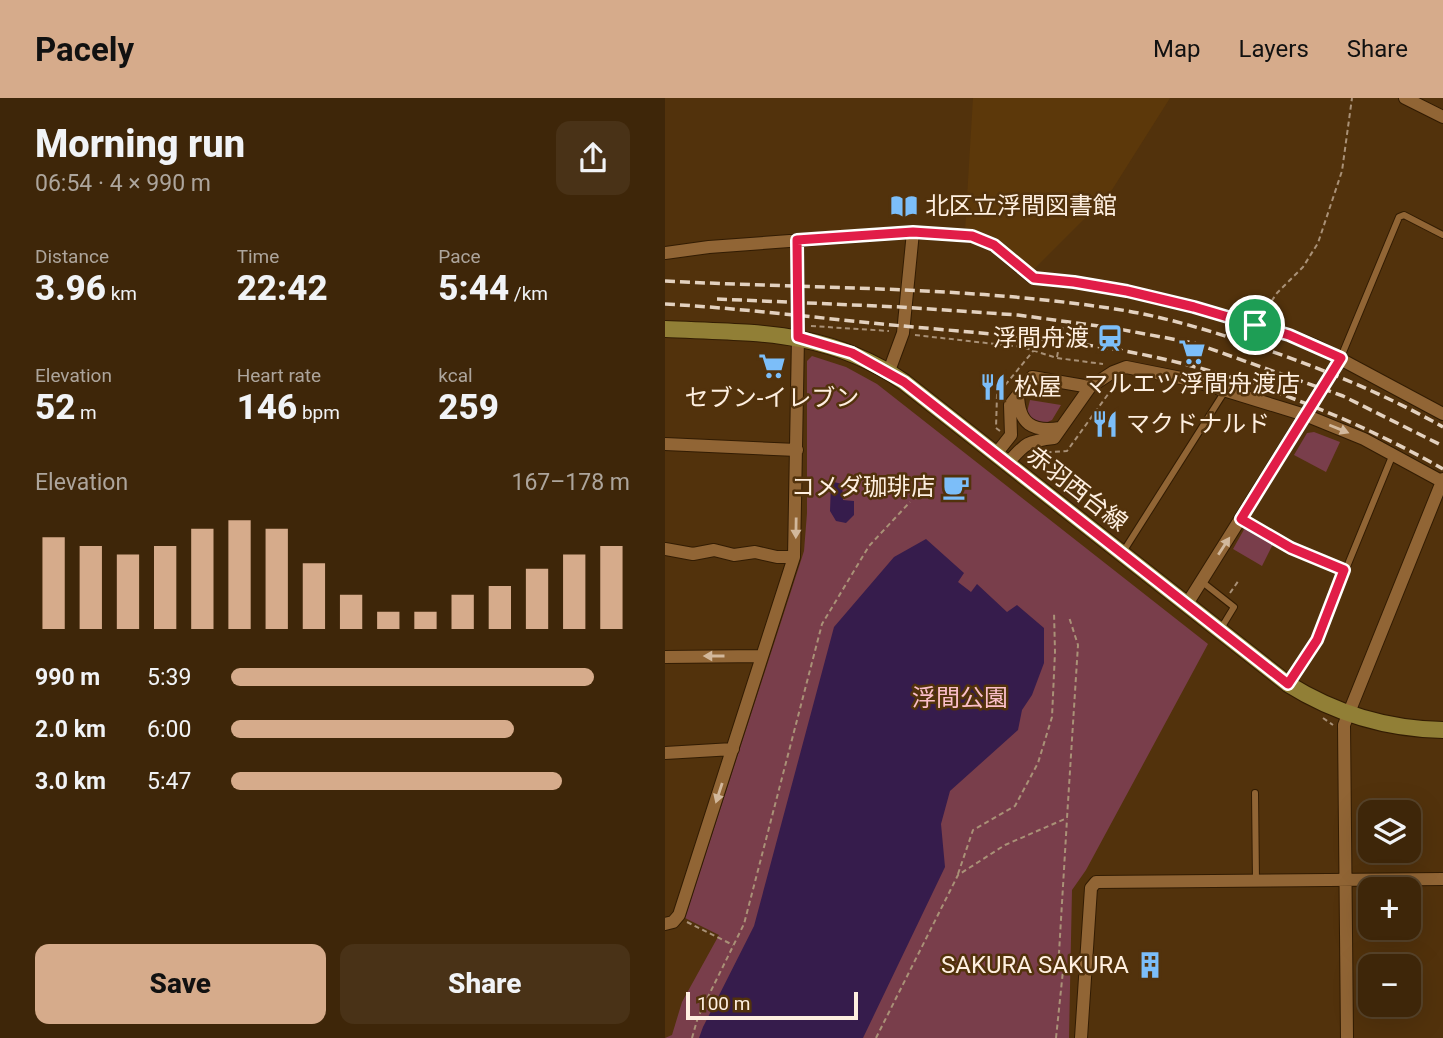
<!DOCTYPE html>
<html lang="en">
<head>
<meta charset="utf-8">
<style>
	body { margin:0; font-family:Roboto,"Noto Sans JP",sans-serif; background:#493217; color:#f1f3f6; height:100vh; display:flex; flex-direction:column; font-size:26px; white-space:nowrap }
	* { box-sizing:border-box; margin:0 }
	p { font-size:23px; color:#ada59c }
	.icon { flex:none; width:38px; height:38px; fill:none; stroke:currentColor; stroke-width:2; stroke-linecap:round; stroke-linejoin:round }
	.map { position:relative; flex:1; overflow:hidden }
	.sheet { display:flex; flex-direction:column; background:#3e2609; width:665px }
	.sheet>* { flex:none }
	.buttons { position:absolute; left:693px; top:702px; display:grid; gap:14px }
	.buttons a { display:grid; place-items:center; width:63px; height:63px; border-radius:14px; background:#3e2609; box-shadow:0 7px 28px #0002,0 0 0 2px #57432a; font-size:35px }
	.scale { position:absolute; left:21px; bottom:18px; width:172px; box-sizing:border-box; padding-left:7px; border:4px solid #feefe0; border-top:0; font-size:19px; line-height:24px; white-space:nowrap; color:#feefe0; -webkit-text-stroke:5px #52320c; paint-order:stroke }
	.pin { position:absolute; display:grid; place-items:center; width:60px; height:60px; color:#fff; margin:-30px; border:4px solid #fff; border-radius:50%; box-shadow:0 2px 7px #0007 }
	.round { display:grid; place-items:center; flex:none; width:74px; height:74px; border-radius:14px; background:#493217 }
	.head { display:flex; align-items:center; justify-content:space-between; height:119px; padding:0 35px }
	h1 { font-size:38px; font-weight:800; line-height:52px }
	.figures { display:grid; grid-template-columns:repeat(3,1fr); gap:10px; height:119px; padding:7px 35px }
	.figures div { display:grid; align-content:center }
	.figures b { font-size:35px; font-weight:800 }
	.figures small { font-size:19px; font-weight:400 }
	.figures p { font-size:19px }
	.chart { height:196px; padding:14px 35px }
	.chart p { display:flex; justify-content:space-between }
	.chart svg { width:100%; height:126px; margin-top:7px; stroke:#d6ab8b; stroke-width:6 }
	.action { display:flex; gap:14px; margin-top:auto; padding:14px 35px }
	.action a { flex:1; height:80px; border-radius:14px; background:#d6ab8b; color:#111; font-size:28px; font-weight:800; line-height:80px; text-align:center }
	.action a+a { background:#493217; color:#f1f3f6 }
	ul { padding:0 35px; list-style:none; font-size:23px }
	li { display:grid; grid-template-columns:112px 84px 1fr; align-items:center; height:52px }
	li i { height:18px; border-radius:9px; background:#d6ab8b }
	header { display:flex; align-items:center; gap:42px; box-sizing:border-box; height:98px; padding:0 35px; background:#d6ab8b; color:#111 }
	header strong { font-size:33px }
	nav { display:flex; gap:38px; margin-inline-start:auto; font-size:24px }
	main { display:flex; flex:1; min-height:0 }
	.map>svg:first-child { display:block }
</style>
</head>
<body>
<header>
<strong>Pacely</strong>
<nav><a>Map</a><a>Layers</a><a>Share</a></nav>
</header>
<main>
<section class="sheet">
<div class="head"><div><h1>Morning run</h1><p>06:54 · 4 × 990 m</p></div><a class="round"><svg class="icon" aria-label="share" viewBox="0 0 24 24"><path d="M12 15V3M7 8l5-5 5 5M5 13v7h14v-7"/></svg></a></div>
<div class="figures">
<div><p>Distance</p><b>3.96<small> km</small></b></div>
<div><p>Time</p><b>22:42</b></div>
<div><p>Pace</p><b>5:44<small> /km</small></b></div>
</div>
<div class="figures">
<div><p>Elevation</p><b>52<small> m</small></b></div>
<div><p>Heart rate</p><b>146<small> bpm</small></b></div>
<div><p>kcal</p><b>259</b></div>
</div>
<div class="chart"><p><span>Elevation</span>167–178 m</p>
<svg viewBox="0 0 160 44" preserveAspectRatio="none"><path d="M5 44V12M15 44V15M25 44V18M35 44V15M45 44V9M55 44V6M65 44V9M75 44V21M85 44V32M95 44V38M105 44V38M115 44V32M125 44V29M135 44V23M145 44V18M155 44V15"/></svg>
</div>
<ul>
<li><b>990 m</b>5:39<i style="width:91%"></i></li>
<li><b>2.0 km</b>6:00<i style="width:71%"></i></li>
<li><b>3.0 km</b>5:47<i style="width:83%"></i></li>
</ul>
<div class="action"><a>Save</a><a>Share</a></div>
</section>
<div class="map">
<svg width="778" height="940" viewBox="0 0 778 940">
	<rect width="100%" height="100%" fill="#52320c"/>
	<path fill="#5c380a" d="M 308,0 L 505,0 L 445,95 L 368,172 L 330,142 L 300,133 Z"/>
	<path fill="#793e4b" d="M 147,258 L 181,269 L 212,286 L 543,546 L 421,772 L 407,792 L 404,940 L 0,940 L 7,937 L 17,904 L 54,837 L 20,820 L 139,453 L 142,415 L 142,263 Z
		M 365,302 L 396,307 L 387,322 L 378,326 L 367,322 L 362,314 Z
		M 649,334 L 675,344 L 661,374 L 629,357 L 642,335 Z
		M 581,428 L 609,444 L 597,468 L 568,451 Z"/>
	<path fill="#361c4c" d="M 169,384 L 177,386 L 178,402 L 189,403 L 189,417 L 181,425 L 171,423 L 165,413 L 166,386 Z
		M 261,441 L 299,475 L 293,484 L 306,494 L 312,486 L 342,514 L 352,507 L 379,530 L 379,565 L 367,597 L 357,612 L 353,632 L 285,693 L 276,726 L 280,769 L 198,940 L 34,940 L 38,929 L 89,828 L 169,529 L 229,459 Z"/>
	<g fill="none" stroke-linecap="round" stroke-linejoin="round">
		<defs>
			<path id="lane" d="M 676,259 L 734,119 L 739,117 L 778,137
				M 576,421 L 626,450 L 679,472
				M 458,454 L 560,293
				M 536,483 L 569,509 L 555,532
				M 624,584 L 652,542 L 728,356
				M 590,695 L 591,783"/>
			<path id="street" d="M 740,0 L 778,19
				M 0,155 L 44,149 L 248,134 L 307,138 L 329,147 L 368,180 L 409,184 L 462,193 L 529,209 L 624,237 L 651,248 L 778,316
				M 224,273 L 238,235 L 248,134
				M 425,289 L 448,274 L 461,269 L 526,282 L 640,317 L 699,341 L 778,384
				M 353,297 C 354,326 367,334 395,330
				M 0,346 L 132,352
				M 331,356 L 346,337 L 345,307 L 367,279 L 425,289 L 389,340 C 363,343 360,345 343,365
				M 0,451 L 28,456 L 49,452 L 69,457 L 90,454 L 112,459 L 129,459
				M 522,506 L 676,260
				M 0,559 L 97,558
				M 0,655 L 68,651
				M 0,826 L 8,824 L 14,817 L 129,459 L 133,239 L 132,142
				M 416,940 L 426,790 L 431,784 L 778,781
				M 682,940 L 679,627 L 778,381"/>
			<path id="secondary" d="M 0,231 C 89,235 162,231 239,284 L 623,586 C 671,616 722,631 778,632"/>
		</defs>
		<use href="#lane" stroke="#321c03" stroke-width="8"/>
		<use href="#street" stroke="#321c03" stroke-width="14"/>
		<use href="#secondary" stroke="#321c03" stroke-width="18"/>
		<path stroke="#a99177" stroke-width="2" stroke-dasharray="5 3.5" stroke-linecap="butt" d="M 597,217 L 612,195 L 638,169 L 653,145 L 677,73 L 687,0
			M 146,228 L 224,233
			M 250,237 L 357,249 L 392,260 L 438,266
			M 392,259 L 398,227
			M 335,333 L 331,330 L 332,297 L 369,252
			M 373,355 L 402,353 L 449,288
			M 565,495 L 574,482
			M 658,620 L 668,627
			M 293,776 L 308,732 L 350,708 L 373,665 L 387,619 L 390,554 L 389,514
			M 22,824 L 68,847
			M 27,940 L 33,919 L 79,826 L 157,526 L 204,448 L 245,404
			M 211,940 L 293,777 L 340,747 L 402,720 L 413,547 L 404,519
			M 391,940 L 399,863 L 394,855 L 402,721"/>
		<use href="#lane" stroke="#916535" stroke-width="6"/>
		<use href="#street" stroke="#916535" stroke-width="12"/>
		<use href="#secondary" stroke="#917f36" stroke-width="16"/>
		<path stroke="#e3d1bf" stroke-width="3.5" stroke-dasharray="10 5" stroke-linecap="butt" d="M 0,183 C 150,191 301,188 450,211 C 497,218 543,232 588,247 C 653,269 718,295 778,329
			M 52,201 L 235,209 L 353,217 L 448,230 L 529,245 L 678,298 L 778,348
			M 0,206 C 72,210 145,219 217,226 C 317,236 425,241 523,267 C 609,289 701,327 778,371"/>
	</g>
	<defs><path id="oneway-solid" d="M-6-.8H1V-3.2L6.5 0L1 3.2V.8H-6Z" transform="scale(1.75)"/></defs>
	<g fill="#d2b89c">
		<use href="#oneway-solid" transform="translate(674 331) rotate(22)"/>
		<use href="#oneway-solid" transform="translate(131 430) rotate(91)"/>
		<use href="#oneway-solid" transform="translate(559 448) rotate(-57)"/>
		<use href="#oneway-solid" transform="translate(49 558) rotate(180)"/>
		<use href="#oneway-solid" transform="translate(54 695) rotate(108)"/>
	</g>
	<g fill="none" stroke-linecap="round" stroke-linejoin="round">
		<defs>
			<path id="route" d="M 248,134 L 307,138 L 329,147 L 369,180 L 409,184 L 462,193 L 529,209 L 624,237 L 676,260 L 576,421 L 626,450 L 679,472 L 652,542 L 623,586 L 239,284 L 187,255 L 133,239 L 132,142 Z"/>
		</defs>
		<use href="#route" stroke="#fff" stroke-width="14"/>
		<use href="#route" stroke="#e11d48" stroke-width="9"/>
	</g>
	<defs>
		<symbol id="library-bare" viewBox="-9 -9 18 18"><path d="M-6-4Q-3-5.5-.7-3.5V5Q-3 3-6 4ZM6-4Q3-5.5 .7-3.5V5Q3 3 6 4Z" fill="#7cbef9" stroke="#52320c" stroke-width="2.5" paint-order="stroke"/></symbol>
		<symbol id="station-bare" viewBox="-9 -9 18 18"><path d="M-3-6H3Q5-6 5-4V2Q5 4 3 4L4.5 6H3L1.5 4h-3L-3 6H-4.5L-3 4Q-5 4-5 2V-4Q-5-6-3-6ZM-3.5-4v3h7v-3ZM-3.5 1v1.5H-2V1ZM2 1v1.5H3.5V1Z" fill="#7cbef9" stroke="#52320c" stroke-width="2.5" paint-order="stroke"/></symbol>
		<symbol id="supermarket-bare" viewBox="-9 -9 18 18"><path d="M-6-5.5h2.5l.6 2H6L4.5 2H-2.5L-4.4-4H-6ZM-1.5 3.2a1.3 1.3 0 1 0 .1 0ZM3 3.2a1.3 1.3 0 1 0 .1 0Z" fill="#7cbef9" stroke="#52320c" stroke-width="2.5" paint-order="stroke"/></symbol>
		<symbol id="restaurant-bare" viewBox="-9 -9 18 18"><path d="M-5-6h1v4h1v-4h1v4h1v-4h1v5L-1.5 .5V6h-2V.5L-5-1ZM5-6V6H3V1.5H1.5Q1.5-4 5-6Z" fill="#7cbef9" stroke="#52320c" stroke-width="2.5" paint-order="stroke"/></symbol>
		<symbol id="cafe-bare" viewBox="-9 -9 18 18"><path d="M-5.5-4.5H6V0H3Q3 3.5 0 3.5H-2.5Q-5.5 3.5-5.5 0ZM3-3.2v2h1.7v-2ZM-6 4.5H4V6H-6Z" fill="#7cbef9" stroke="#52320c" stroke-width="2.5" paint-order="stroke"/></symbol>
		<symbol id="building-bare" viewBox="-9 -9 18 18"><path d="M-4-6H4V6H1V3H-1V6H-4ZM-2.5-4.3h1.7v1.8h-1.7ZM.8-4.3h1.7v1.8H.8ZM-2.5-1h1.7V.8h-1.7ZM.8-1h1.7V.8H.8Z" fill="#7cbef9" stroke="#52320c" stroke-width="2.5" paint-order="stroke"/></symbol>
	</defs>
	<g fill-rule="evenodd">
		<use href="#library-bare" x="220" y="89" width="38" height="38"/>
		<use href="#station-bare" x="426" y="221" width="38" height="38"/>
		<use href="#supermarket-bare" x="508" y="235" width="38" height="38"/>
		<use href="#supermarket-bare" x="88" y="249" width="38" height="38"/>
		<use href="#restaurant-bare" x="309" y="270" width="38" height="38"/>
		<use href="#restaurant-bare" x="421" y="307" width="38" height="38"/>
		<use href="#cafe-bare" x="272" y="370" width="38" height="38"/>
		<use href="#building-bare" x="466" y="848" width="38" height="38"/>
	</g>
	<g text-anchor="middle" stroke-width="5" stroke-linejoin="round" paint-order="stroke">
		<g font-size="24" fill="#feefe0" stroke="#52320c" text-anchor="start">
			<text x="260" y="116">北区立浮間図書館</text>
			<text x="424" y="248" text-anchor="end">浮間舟渡</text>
			<text x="527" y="294" text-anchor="middle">マルエツ浮間舟渡店</text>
			<text x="349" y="297">松屋</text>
			<text x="107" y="308" text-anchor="middle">セブン-イレブン</text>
			<text x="461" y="334">マクドナルド</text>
			<text x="270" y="397" text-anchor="end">コメダ珈琲店</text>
			<text x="464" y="875" text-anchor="end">SAKURA SAKURA</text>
		</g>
		<g font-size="24" fill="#feefe0" stroke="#52320c">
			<text transform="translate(412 391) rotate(38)" y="8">赤羽西台線</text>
		</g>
		<g font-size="24" fill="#fbbfca" stroke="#52320c">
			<text x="295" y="608">浮間公園</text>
		</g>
	</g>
</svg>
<div class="buttons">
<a><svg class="icon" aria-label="layers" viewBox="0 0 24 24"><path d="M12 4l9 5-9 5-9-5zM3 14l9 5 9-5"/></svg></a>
<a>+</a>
<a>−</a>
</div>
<div class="scale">100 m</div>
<div class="pin" style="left:590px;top:227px;background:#1e9e55"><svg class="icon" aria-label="arrive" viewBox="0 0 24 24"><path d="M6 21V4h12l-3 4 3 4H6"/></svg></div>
</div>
</main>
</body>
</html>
